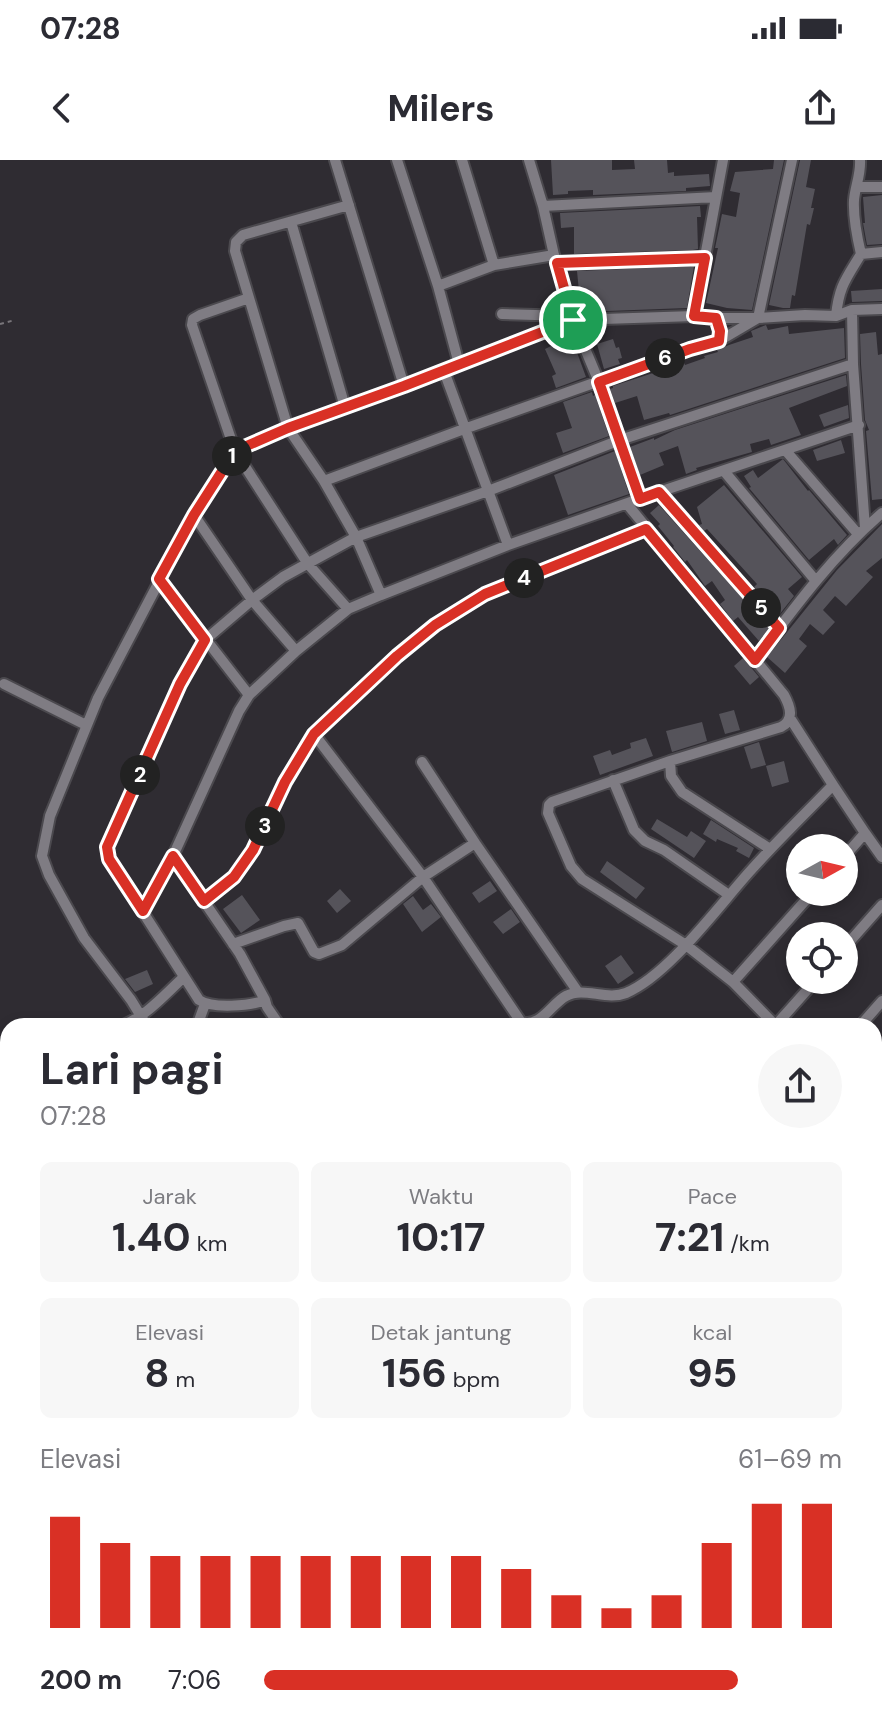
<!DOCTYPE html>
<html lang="id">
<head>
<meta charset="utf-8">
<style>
	body { margin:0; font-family:"DM Sans",sans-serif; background:#f7f7f7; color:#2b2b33; height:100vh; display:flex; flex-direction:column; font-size:30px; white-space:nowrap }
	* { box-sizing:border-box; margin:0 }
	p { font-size:26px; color:#7c7c81 }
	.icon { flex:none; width:44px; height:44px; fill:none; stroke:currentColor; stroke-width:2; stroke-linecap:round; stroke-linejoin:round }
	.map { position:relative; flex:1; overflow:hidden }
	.side { position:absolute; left:0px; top:858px; width:882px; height:710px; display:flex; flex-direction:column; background:#fff; border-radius:24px 24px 0 0; box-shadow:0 4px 12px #0003 }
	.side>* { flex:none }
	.needle { width:52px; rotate:82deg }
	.tools { position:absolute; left:786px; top:674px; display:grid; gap:16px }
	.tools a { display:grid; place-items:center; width:72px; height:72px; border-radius:50%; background:#fff; box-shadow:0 4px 12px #0003; font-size:40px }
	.pin { position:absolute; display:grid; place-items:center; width:68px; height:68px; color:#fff; margin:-34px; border:4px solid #fff; border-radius:50%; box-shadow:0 2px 8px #0007 }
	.km { position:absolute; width:40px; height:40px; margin:-20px; border-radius:50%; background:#222; color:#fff; font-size:22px; line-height:40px; text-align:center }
	.round { display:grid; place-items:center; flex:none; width:84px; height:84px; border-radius:42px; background:#f7f7f7 }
	.summary { display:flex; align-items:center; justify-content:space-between; height:136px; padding:0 40px }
	h1 { font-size:44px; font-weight:700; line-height:60px }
	.stats { display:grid; grid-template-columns:repeat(3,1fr); gap:12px; height:136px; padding:8px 40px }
	.stats div { display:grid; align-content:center; border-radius:12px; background:#f7f7f7; text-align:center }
	.stats b { font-size:40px; font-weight:700 }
	.stats small { font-size:22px; font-weight:400 }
	.stats p { font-size:22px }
	.chart { height:224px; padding:16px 40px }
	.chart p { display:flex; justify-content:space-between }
	.chart svg { width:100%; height:144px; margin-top:8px; stroke:#d93025; stroke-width:6 }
	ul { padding:0 40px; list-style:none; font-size:26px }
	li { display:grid; grid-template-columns:128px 96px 1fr; align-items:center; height:60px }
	li i { height:20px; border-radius:10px; background:#d93025 }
	.status { display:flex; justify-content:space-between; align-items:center; height:56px; padding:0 40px; background:#fff; direction:ltr }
	.status svg { height:22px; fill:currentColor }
	header { display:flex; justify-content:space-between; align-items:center; height:104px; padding:0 40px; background:#fff; font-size:36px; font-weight:700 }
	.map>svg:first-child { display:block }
</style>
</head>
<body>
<div class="status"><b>07:28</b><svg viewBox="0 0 49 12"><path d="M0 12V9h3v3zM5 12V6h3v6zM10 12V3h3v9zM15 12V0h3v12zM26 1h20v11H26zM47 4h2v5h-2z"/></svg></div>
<header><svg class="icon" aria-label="back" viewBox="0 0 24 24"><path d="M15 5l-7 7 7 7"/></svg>Milers<svg class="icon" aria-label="share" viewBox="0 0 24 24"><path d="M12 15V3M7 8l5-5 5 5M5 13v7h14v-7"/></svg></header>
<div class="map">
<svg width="882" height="1567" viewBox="0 0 882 1567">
	<rect width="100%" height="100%" fill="#2f2c32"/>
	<path fill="#3f461c" d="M 0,1044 L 8,1059 L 8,1560 L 39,1560 L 39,1567 L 0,1567 Z"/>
	<path fill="#55535a" d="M 551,0 L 612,0 L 612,10 L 635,9 L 634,0 L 667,0 L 668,13 L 674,12 L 674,16 L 709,14 L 710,26 L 686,28 L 686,31 L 593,35 L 593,30 L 568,31 L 568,34 L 553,35 Z
		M 774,0 L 784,0 L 752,150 L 727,148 L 706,143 L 718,88 L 715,88 L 722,54 L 736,57 L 740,33 L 730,31 L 735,12 L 773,9 Z
		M 800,0 L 811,0 L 806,27 L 815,29 L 811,48 L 814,48 L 810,65 L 807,64 L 795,136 L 792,135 L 790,148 L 783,148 L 769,145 Z
		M 882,35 L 882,84 L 867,85 L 863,63 L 865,63 L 863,37 Z
		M 700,46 L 701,57 L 697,57 L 698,89 L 693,90 L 574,94 L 574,67 L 561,68 L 560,53 Z
		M 694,106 L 687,148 L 581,152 L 577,111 Z
		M 882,129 L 882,141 L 852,142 L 851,131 Z
		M 766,165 L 768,170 L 788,166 L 789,174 L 844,168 L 845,198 L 670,255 L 669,253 L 644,260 L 637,236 L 615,243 L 610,229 L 613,228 L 613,226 L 684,203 L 685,205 L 705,198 L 704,196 L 718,192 L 717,190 L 729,185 L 753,177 L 751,171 Z
		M 876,172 L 878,195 L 882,194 L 882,339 L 872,340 L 866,271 L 869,270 L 865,260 L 861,204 L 860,174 Z
		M 571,176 L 586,217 L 556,228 L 552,216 L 556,214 L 545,189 Z
		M 613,179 L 616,188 L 619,187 L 622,198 L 618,199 L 620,204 L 604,209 L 597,184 Z
		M 846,215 L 847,226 L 789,248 L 801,275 L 771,285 L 769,279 L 750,284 L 752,292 L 696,308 L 697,310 L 686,314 L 678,286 L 659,293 L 664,305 L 640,315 L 630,287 L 654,278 L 654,280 L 675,270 Z
		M 592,232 L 593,236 L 595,235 L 609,276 L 563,293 L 556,273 L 572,268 L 563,242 Z
		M 848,245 L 849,258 L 824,267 L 819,255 Z
		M 841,280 L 845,293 L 817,301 L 813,290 Z
		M 615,291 L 629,334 L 568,355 L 554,315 Z
		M 783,299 L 808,331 L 809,330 L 847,375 L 838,385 L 834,379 L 809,400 L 749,328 L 751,327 L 744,316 L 753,310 L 758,318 Z
		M 724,325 L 802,417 L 788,429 L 794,436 L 779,455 L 754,427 L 757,424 L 707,369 L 704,371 L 699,365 L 702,364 L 697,347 Z
		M 659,345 L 769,468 L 759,481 L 738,457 L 733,461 L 720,444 L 725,440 L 712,421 L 705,426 L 687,400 L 685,402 L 673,387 L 674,386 L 658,366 L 660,364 L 650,353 Z
		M 882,364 L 882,398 L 866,411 L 873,417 L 846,446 L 835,436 L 823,450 L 835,462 L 823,475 L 810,464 L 799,479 L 807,486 L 785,513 L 767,497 L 837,410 Z
		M 743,498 L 759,517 L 750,525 L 734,506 Z
		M 734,550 L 740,570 L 725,574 L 719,554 Z
		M 702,562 L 707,581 L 672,592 L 666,571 Z
		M 646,578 L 653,596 L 600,615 L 593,596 L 610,590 L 612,595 L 631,588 L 630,583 Z
		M 759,582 L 766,605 L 751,609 L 744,587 Z
		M 784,601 L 789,622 L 772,627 L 766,606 Z
		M 657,659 L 687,677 L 691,671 L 706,681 L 694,698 L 651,669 Z
		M 711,660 L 754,688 L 749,698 L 736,691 L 738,688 L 717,679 L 716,682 L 703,674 Z
		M 607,701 L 645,728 L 636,739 L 600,712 Z
		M 490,721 L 497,731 L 479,743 L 472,733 Z
		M 340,729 L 351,741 L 337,753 L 327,741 Z
		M 242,735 L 260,760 L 241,773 L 223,749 Z
		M 413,736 L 423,750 L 431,744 L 441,757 L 422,772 L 403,744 Z
		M 511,749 L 520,762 L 503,774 L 493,762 Z
		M 621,795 L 634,813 L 618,824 L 605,806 Z
		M 147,810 L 153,824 L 135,832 L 125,819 Z"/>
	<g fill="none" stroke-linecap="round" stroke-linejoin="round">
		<defs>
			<path id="minor" d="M 335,0 L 404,226
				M 397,0 L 438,126 L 459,204
				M 462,0 L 494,105
				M 529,0 L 543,46 L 554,95 L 573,160 L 599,222 L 640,339
				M 857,27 L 882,27
				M 349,45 L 243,75 L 236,82 L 235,91 L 288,268 L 324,321 L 356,377 L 381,435 L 508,385 L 659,332 L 859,265
				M 543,46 L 716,37
				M 291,62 L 345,247
				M 861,94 L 882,92
				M 557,103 L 705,98
				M 438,126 L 494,105 L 554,95
				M 249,138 L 200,155 L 193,159 L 192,165 L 235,291 L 308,404 L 348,449
				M 852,150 L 853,204 L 865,368
				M 502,154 L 572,156
				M 694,156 L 723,0
				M 836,156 C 839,126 846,119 861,94 C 857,77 853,58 854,40 C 855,27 861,14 860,0
				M 719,181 L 758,158 L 792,0
				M 444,211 L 508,385
				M 786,291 L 858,374
				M 724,311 L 816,421
				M 324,321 L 464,269 L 690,189 L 719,181 L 720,171 L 716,158
				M 659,332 L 779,468
				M 627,344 L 784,535 C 790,546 795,560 781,567 L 670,601 L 552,642 L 549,645 L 548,653 L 571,706 L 582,719 L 686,785 L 733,822 L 776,866
				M 159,419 L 249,535
				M 296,491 L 348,449 L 381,435
				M 755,500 C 794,448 833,395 882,353
				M 4,524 L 86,565
				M 314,574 L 423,717 L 521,862 C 541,868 551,844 566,836 C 584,826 606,841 626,833 C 669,815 720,744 752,709 C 778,680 806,653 833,625 L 790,558
				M 670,601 L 671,616 L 682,632 L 770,689
				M 422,602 L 475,683
				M 613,620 L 634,670 L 645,681 L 664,690 L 729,735
				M 833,625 L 865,673 L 844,697
				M 865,673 L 882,697
				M 173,696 L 240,794 L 265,840
				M 204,741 L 234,717 L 253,690 L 285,622 L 314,574 L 397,496 L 435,465 L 485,434 L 646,369
				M 143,751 L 173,696 L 239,551 L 249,535 L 296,491 L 252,440 L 194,355
				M 233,784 L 284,766 L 298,763 L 314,792 L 319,794 L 342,785 L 423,717 L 475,683 L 578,832
				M 844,788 L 882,745
				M 733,822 L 813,732
				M 121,866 C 146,857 165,834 184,817
				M 147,866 L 131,840 L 84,778 L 49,715 L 42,696 L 50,656 L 98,538 L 194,355 L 235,291 L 288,268 L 404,226 L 573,160 L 694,156 L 716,158 L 758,158 L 805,155 L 836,156 L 852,150 L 882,149
				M 197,866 L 205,844
				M 280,866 L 267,847 L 265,840 C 251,846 212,849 199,840 L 109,699 L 107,691 L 110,679 L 180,524 L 205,480 L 252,440 L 283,417 L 356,377 L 488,331 L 620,280 L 853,204
				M 775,866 L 816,820
				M 860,866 L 882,841
				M 874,936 L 882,928
				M 874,958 L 882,966
				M 874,1028 L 882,1019
				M 874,1134 L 882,1125
				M 874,1167 L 882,1172
				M 874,1243 L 882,1245
				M 874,1312 L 882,1313
				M 874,1434 L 882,1383
				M 220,1560 L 224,1567
				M 149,1567 L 157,1560
				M 239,1567 L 245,1560
				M 319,1567 L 325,1560
				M 402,1567 L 408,1560
				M 487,1567 L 493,1560
				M 576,1567 L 582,1560"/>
		</defs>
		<use href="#minor" stroke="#4b494e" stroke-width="14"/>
		<path stroke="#78757a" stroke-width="2" stroke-dasharray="4 4" stroke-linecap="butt" d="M 0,164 L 15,160"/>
		<use href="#minor" stroke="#7f7c83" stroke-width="10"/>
	</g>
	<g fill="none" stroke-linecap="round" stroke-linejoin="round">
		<defs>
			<path id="route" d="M 705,98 L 694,156 L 716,158 L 720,171 L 719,181 L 690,189 L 599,222 L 640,339 L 659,332 L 779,468 L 755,500 L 646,369 L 485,434 L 435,465 L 397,496 L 314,574 L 285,622 L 253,690 L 234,717 L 204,741 L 173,696 L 143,751 L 109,699 L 107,687 L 180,524 L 205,480 L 159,419 L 194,355 L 235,291 L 288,268 L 404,226 L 573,160 L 557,103 Z"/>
		</defs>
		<use href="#route" stroke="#fff" stroke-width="16"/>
		<use href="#route" stroke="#d93025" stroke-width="10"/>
	</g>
</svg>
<div class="tools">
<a><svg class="needle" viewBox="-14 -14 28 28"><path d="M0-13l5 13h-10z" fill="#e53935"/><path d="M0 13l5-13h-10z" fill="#7c7c81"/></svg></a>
<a><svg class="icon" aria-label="locate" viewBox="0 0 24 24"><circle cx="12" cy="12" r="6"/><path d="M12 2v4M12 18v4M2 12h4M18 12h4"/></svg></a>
</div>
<div class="pin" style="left:573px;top:160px;background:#1e9e55"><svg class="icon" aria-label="arrive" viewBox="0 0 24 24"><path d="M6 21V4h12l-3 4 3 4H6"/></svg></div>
<b class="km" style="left:232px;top:296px">1</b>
<b class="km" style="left:140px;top:615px">2</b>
<b class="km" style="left:265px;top:666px">3</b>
<b class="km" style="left:524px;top:418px">4</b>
<b class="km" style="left:761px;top:448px">5</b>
<b class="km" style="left:665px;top:198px">6</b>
<section class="side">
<div class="summary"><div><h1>Lari pagi</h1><p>07:28</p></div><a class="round"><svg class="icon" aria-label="share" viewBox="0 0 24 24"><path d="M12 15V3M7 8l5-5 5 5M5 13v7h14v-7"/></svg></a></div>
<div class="stats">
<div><p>Jarak</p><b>1.40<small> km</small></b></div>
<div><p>Waktu</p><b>10:17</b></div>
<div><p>Pace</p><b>7:21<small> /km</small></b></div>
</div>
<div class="stats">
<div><p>Elevasi</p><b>8<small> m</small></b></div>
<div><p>Detak jantung</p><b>156<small> bpm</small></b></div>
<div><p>kcal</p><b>95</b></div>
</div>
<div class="chart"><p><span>Elevasi</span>61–69 m</p>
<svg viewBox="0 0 160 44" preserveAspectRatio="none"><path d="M5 44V10M15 44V18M25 44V22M35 44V22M45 44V22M55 44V22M65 44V22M75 44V22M85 44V22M95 44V26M105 44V34M115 44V38M125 44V34M135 44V18M145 44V6M155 44V6"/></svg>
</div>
<ul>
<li><b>200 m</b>7:06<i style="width:82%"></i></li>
</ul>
</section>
</div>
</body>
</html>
